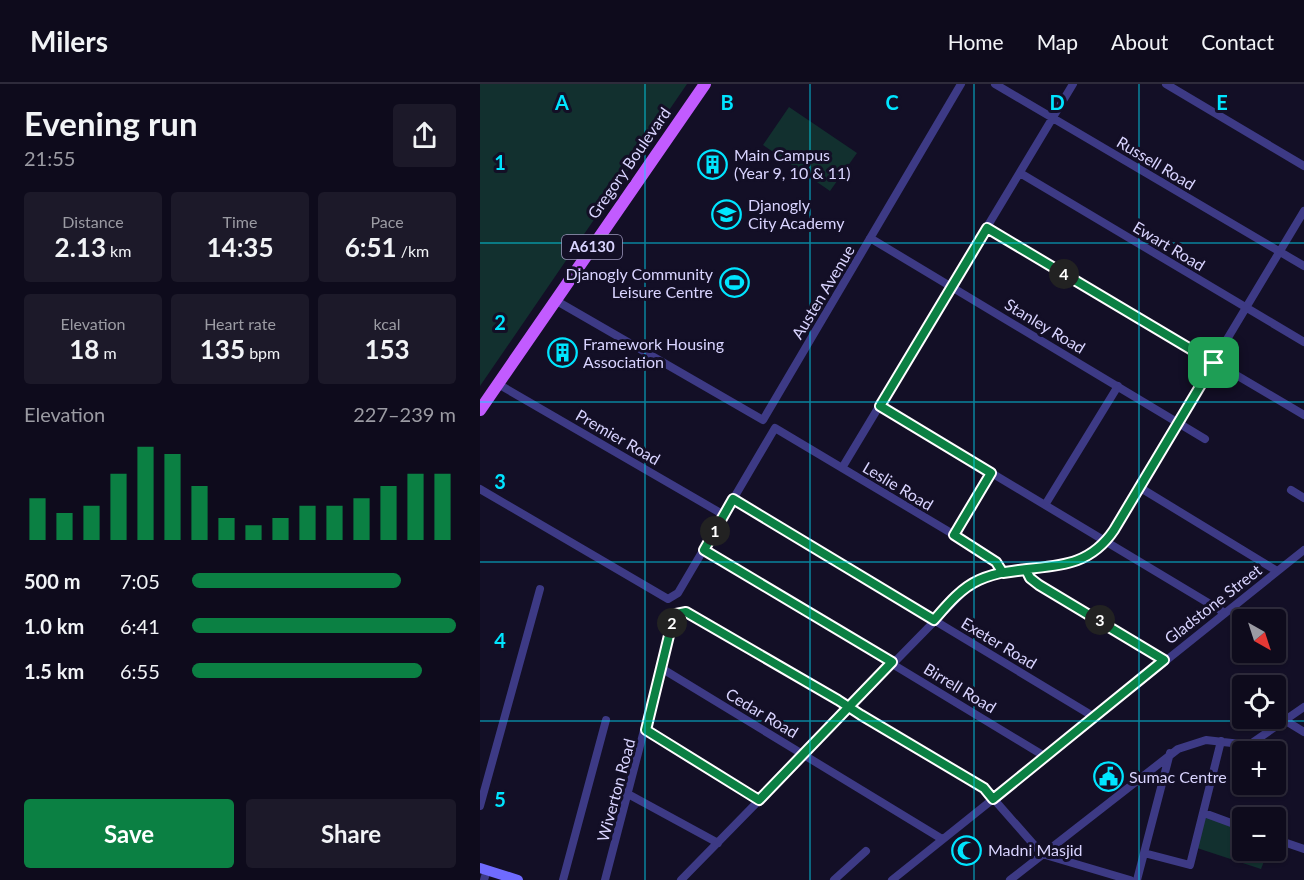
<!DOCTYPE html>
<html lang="en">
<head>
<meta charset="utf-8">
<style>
	body { margin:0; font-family:Lato,sans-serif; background:#1c1929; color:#f1f3f6; height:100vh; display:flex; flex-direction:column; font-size:22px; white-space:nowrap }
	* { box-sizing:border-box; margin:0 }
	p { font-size:20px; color:#9b9ba3 }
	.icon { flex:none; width:33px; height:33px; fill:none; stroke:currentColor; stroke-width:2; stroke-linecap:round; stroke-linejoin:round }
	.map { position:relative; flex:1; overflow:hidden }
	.sheet { display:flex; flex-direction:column; background:#0e0b1c; width:480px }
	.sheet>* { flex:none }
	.needle { width:39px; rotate:141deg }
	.tools { position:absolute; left:752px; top:525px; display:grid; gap:12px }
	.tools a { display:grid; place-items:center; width:54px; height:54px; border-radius:6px; background:#0e0b1c; box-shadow:0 2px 4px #0004,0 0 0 2px #2e2b3b; font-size:30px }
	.pin { position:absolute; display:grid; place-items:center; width:51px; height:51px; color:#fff; margin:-26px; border-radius:12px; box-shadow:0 3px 9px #0006 }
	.km { position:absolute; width:30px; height:30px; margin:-15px; border-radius:50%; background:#222; color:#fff; font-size:16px; line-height:30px; text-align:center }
	.round { display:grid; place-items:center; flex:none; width:63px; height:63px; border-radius:6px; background:#1c1929 }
	.summary { display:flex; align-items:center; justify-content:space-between; height:102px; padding:0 24px }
	h1 { font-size:33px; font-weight:700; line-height:45px }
	.stats { display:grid; grid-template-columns:repeat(3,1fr); gap:9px; height:102px; padding:6px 24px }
	.stats div { display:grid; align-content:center; border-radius:6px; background:#1c1929; text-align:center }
	.stats b { font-size:26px; font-weight:700 }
	.stats small { font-size:16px; font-weight:400 }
	.stats p { font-size:16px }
	.chart { height:168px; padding:12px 24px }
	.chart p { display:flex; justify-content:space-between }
	.chart svg { width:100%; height:108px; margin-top:6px; stroke:#0b8043; stroke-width:6 }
	.primary-button { display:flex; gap:12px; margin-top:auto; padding:12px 24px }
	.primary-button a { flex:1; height:69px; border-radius:6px; background:#0b8043; color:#fff; font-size:24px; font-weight:700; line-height:69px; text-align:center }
	.primary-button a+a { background:#1c1929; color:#f1f3f6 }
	ul { padding:0 24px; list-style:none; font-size:20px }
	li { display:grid; grid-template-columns:96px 72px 1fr; align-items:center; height:45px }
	li i { height:15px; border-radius:8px; background:#0b8043 }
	header { display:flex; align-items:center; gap:36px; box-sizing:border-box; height:84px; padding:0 30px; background:#0e0b1c; border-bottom:2px solid #2e2b3b }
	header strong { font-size:28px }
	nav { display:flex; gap:33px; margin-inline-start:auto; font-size:21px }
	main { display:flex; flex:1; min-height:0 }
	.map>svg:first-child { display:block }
</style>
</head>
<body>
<header>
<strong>Milers</strong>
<nav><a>Home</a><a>Map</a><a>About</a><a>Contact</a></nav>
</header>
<main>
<section class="sheet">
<div class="summary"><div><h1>Evening run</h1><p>21:55</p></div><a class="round"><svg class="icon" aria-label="share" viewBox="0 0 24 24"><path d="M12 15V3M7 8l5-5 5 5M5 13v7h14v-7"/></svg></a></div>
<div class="stats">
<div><p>Distance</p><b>2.13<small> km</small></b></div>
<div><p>Time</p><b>14:35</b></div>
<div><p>Pace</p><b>6:51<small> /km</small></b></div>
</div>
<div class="stats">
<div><p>Elevation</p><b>18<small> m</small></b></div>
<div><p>Heart rate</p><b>135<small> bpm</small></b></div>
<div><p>kcal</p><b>153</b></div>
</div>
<div class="chart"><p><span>Elevation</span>227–239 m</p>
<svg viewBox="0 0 160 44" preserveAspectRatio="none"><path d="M5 44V27M15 44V33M25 44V30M35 44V17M45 44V6M55 44V9M65 44V22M75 44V35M85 44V38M95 44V35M105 44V30M115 44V30M125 44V27M135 44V22M145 44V17M155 44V17"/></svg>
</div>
<ul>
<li><b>500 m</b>7:05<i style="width:79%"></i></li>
<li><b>1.0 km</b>6:41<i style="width:100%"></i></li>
<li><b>1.5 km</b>6:55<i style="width:87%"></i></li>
</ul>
<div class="primary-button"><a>Save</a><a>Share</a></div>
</section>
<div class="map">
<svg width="824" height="796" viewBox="0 0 824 796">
	<rect width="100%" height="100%" fill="#130f26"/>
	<path fill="#12302f" d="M 0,0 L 207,0 L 0,302 Z
		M 309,23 L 377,69 L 350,107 L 283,61 Z
		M 725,732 L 762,745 L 762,766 L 788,767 L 781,785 L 717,764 Z"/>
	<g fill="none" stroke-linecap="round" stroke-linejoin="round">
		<path stroke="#3d3a85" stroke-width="8" d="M 515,0 L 824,182
			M 686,0 L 824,82
			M 540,89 L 824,258
			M 507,144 L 824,331
			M 390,154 L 725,355
			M 75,216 L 283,336 L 481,0
			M 18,300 L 244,431
			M 400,322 L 745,529
			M 362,384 L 593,0
			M 659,403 L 797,487
			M 0,405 L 188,515 L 198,509 L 295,344 L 503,468 L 516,478 L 523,489
			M 811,406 L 824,414
			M 253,415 L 616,634
			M 565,421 L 638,302
			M 474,451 L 511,389
			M 224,466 L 566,673
			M 546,486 L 550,494 L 559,501 L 684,576
			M 181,584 L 462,755
			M 806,637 L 824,648
			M 166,646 L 279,716
			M 148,710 L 238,759
			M 0,722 L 60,505
			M 724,729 L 762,743
			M 795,755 L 824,765
			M 664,769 L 710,781 L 741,657
			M 4,796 L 7,786
			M 83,796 L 126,636
			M 125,796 L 193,535 L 202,527 L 244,549 L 504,704 L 562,770 L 650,796
			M 201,796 L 488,503 C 534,474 585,498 626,457 L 824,127
			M 354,796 L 386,767
			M 412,796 L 824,466
			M 530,796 L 698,665 L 726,656 L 769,661 L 824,623
			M 657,796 L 690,669"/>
		<path stroke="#6f6bff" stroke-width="10" d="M 0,784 L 38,796"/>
		<path stroke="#c25bff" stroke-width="12" d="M 0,326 L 225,0"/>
	</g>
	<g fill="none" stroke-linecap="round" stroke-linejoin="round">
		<defs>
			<path id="route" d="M 734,279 L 634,446 C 599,498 549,474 499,496 C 481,504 467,521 454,536 L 253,415 L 224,466 L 412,578 L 279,716 L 166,646 L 193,535 L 196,530 L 206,528 L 358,616 L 381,631 L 504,704 L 513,715 L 684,576 L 559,501 L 550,494 L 546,486 L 523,489 L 516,478 L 474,451 L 511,389 L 400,322 L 507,144 L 734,279"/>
		</defs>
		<use href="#route" stroke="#fff" stroke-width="12"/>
		<use href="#route" stroke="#0b8043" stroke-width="8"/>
	</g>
	<path fill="none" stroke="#00e5ff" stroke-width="1.5" stroke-opacity="0.55" d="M 165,0 L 165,796M 330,0 L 330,796M 494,0 L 494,796M 659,0 L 659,796M 0,159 L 824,159M 0,318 L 824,318M 0,478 L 824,478M 0,637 L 824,637"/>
	<defs>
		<symbol id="building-ring" viewBox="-11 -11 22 22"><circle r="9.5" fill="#130f26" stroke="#00e5ff" stroke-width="1.5"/><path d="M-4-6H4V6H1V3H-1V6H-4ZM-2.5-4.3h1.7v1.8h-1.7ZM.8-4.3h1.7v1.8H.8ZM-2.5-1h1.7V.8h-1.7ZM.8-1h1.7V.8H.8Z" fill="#00e5ff"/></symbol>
		<symbol id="school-ring" viewBox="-11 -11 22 22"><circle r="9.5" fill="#130f26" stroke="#00e5ff" stroke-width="1.5"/><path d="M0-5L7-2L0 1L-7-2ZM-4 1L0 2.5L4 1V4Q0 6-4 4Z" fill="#00e5ff"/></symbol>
		<symbol id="stadium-ring" viewBox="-11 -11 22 22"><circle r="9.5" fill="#130f26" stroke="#00e5ff" stroke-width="1.5"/><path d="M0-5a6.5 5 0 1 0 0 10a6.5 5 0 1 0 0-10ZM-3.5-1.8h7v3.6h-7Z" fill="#00e5ff"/></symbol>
		<symbol id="civic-ring" viewBox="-11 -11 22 22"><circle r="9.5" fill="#130f26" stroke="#00e5ff" stroke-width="1.5"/><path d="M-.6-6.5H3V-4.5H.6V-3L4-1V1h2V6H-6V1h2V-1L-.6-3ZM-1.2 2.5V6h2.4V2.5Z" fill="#00e5ff"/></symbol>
		<symbol id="mosque-ring" viewBox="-11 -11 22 22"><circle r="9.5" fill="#130f26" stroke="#00e5ff" stroke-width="1.5"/><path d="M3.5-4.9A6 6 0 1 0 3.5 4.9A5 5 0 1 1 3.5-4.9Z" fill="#00e5ff"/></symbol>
	</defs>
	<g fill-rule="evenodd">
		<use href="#building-ring" x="216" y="64" width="33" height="33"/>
		<use href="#school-ring" x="230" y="114" width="33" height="33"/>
		<use href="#stadium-ring" x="238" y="182" width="33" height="33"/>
		<use href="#building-ring" x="66" y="252" width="33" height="33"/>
		<use href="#civic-ring" x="612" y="676" width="33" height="33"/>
		<use href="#mosque-ring" x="470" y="750" width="33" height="33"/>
	</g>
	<g text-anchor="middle" stroke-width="6" stroke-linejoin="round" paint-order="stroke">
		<rect fill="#130f26" stroke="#9e99be" stroke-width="1.5" x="82" y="151" width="60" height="24" rx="4.5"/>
		<g font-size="15" font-weight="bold" fill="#d9d4ff">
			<text x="112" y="168">A6130</text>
		</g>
		<g font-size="16" fill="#d9d4ff" stroke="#130f26" text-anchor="start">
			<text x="254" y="77">Main Campus<tspan x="254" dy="18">(Year 9, 10 &amp; 11)</tspan></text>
			<text x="268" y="127">Djanogly<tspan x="268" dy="18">City Academy</tspan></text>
			<text x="233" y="196" text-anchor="end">Djanogly Community<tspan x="233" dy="18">Leisure Centre</tspan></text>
			<text x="103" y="266">Framework Housing<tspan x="103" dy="18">Association</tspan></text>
			<text x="649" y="699">Sumac Centre</text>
			<text x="508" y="772">Madni Masjid</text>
		</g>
		<g font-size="16" fill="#d9d4ff" stroke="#130f26">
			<text transform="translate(149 79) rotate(-55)" y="6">Gregory Boulevard</text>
			<text transform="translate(676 79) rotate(31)" y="6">Russell Road</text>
			<text transform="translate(689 162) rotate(31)" y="6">Ewart Road</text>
			<text transform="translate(343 208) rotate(-59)" y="6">Austen Avenue</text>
			<text transform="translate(565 242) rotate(31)" y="6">Stanley Road</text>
			<text transform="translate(138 353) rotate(30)" y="6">Premier Road</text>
			<text transform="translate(418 402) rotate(31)" y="6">Leslie Road</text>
			<text transform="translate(733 520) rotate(-38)" y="6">Gladstone Street</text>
			<text transform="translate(519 559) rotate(31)" y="6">Exeter Road</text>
			<text transform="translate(480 604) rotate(31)" y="6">Birrell Road</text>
			<text transform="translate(282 629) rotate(31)" y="6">Cedar Road</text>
			<text transform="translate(136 706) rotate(-75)" y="6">Wiverton Road</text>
		</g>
	</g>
	<g font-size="20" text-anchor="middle" font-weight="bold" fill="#00e5ff" stroke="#130f26" stroke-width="6" stroke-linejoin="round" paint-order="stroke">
		<text x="82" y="26">A</text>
		<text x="247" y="26">B</text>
		<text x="412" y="26">C</text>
		<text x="577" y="26">D</text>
		<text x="742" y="26">E</text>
		<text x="20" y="86">1</text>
		<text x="20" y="246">2</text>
		<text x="20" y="405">3</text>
		<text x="20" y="564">4</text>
		<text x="20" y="723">5</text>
	</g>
</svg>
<div class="tools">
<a><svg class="needle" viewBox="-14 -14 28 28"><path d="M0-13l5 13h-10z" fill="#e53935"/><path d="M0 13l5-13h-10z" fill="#9b9ba3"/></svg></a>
<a><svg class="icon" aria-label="locate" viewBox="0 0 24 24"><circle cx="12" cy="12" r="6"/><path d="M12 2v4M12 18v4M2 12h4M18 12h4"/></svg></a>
<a>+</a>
<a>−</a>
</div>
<div class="pin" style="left:734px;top:279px;background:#1e9e55"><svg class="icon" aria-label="arrive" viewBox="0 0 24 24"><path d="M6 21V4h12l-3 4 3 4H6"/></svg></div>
<b class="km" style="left:235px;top:447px">1</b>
<b class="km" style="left:192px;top:539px">2</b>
<b class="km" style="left:620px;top:536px">3</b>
<b class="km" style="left:584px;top:190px">4</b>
</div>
</main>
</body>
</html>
